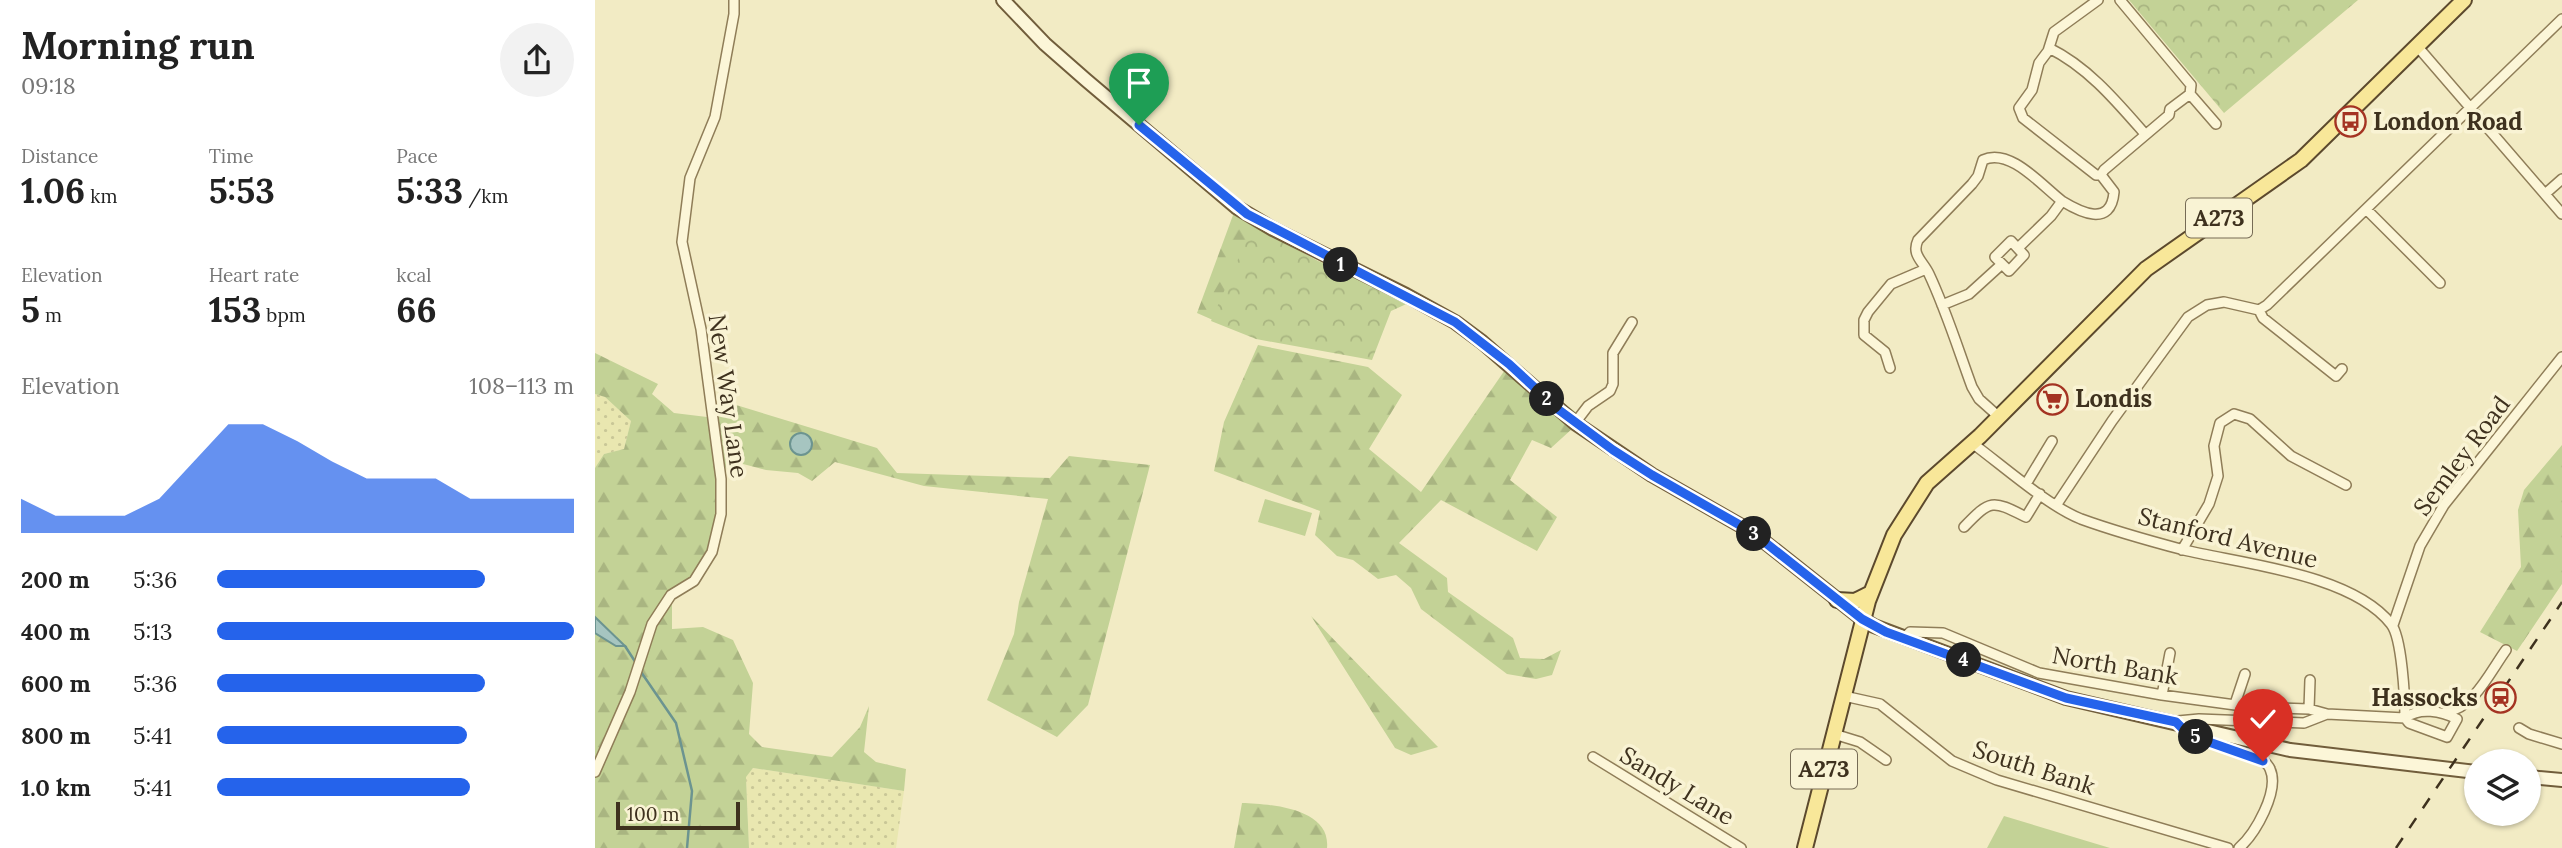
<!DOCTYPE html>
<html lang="en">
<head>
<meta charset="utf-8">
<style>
	body { margin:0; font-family:Lora,serif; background:#f2f2f2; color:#222; height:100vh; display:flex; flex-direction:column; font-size:26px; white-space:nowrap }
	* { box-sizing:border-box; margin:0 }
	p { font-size:23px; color:#767676 }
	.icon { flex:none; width:38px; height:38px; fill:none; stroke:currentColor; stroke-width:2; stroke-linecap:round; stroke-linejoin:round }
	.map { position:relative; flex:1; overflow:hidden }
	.drawer { display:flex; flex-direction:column; background:#fff; width:595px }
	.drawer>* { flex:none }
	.buttons { position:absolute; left:1869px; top:749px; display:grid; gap:14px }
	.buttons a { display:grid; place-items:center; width:77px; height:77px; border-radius:50%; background:#fff; box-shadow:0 2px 5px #0004; font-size:35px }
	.scale { position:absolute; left:21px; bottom:18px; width:124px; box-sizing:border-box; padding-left:7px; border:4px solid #3e311e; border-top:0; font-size:19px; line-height:24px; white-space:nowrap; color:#3e311e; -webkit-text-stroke:5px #f9f3d4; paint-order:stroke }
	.pin { position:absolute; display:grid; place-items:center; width:60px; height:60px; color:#fff; margin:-72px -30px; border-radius:50% 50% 50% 0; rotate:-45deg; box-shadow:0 0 7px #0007 }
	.pin .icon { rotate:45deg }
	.km { position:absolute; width:35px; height:35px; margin:-18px; border-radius:50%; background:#222; color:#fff; font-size:19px; line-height:35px; text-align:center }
	.round { display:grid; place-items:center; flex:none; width:74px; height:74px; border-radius:37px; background:#f2f2f2 }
	.headline { display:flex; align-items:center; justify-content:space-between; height:119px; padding:0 21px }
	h1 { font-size:38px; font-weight:800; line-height:52px }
	.stats { display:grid; grid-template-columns:repeat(3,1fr); gap:10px; height:119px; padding:7px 21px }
	.stats div { display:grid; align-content:center }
	.stats b { font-size:35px; font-weight:800 }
	.stats small { font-size:19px; font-weight:400 }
	.stats p { font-size:19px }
	.chart { height:196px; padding:14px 21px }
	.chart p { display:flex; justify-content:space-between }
	.chart svg { width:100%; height:126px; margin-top:7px; fill:#2563eb; opacity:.7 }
	ul { padding:0 21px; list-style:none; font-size:23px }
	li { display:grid; grid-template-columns:112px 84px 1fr; align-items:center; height:52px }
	li i { height:18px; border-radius:9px; background:#2563eb }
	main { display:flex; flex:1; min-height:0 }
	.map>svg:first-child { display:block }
</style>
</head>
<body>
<main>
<section class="drawer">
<div class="headline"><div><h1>Morning run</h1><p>09:18</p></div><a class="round"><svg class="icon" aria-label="share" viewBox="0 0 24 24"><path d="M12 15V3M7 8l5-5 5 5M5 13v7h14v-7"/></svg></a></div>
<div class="stats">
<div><p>Distance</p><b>1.06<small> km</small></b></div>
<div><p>Time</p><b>5:53</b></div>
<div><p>Pace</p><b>5:33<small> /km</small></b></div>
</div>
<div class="stats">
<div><p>Elevation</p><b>5<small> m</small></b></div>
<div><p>Heart rate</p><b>153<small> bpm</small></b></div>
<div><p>kcal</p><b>66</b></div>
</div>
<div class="chart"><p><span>Elevation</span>108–113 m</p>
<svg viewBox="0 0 160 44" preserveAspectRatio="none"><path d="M0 44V32L10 38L20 38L30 38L40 32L50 19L60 6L70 6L80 12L90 19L100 25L110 25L120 25L130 32L140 32L150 32L160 32V44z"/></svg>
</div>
<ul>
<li><b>200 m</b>5:36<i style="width:75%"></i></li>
<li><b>400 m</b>5:13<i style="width:100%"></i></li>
<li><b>600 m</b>5:36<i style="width:75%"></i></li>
<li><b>800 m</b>5:41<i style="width:70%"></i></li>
<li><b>1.0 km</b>5:41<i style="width:71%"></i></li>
</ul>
</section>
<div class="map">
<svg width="1967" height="848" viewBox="0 0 1967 848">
	<defs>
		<pattern id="farmland-dots" width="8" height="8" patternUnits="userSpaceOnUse" patternTransform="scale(1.75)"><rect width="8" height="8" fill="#e9e7b0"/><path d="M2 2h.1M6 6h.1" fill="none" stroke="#c9c797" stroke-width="1.8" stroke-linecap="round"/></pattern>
		<pattern id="forest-firs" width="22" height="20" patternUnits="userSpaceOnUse" patternTransform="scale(1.75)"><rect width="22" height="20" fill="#c3d296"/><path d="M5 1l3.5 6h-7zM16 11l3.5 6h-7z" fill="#a9b581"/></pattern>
		<pattern id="park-crowns" width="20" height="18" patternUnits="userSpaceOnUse" patternTransform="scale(1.75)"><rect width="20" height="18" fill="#c3d296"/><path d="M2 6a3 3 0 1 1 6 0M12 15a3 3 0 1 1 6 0" fill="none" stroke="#a9b581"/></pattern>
	</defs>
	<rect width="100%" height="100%" fill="#f2ebc4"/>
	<path fill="url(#farmland-dots)" d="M 0,394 L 10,397 L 36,421 L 29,449 L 9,454 L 0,468 Z
		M 158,768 L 309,791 L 301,848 L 154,848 L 151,776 Z"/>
	<path fill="url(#forest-firs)" d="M 641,207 L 678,229 L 636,328 L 602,313 Z
		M 663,345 L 773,367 L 807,395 L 774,449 L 826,492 L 914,364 L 989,418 L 956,448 L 937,440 L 915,480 L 962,517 L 942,551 L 846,500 L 804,543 L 852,578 L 853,592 L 918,638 L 925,658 L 949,659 L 966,650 L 957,675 L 941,679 L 912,674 L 826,609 L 816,588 L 801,575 L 783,579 L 758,560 L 742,556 L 720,535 L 725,511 L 619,471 L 629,422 Z
		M 0,353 L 63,384 L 57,394 L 79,413 L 112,417 L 128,401 L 282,448 L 302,473 L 455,478 L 474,456 L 555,465 L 493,705 L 462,737 L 392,700 L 419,634 L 424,602 L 453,499 L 329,486 L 240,462 L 217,481 L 203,473 L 171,470 L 133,460 C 119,499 128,547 99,580 C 93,586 84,591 77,596 L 77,629 L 108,627 L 138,640 L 158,683 L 154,734 L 167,747 L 237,757 L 265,727 L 274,706 L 269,752 L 281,762 L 311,769 L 309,791 L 158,768 L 151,777 L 154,848 L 0,848 L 0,633 L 21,646 L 22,637 L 0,617 L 0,468 L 9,454 L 29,449 L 36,421 L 10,397 L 0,394 Z
		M 1967,445 L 1967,584 L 1922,651 L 1885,632 L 1926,567 L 1923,510 L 1929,490 Z
		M 716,616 L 843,747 L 816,755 L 800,748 Z
		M 647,803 C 675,804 736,808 732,848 L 639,848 Z"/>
	<path fill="url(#park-crowns)" d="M 1534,0 L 1763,0 L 1629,113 Z
		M 658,225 L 723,261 L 765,276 L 818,301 L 796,311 L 777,360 L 661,339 L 616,321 Z"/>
	<path fill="#c3d296" d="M 670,499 L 717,513 L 710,536 L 663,522 Z
		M 1409,816 L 1515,848 L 1392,848 Z"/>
	<path fill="#a6c5c0" stroke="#6c9490" stroke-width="2" d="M195 444a11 11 0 1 1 22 0a11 11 0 1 1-22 0Z
		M 0,617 L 30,646 L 21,646 L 0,633 Z"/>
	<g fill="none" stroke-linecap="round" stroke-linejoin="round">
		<path stroke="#6c9490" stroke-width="2.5" d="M 30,646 L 41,663
			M 44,669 L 81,723 L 97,791 L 92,848"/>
		<defs>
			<path id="street" d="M 1503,0 L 1459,32 L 1453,51 L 1444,63 L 1437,90 L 1424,108 L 1428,118 L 1501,175 L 1506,175
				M 1822,46 L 1967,214
				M 1454,48 C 1493,67 1522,102 1550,134
				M 1595,94 L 1621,124
				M 1950,194 L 1967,179
				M 1772,210 L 1845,283
				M 1416,241 L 1429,255 L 1414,271 L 1400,257 Z
				M 1423,248 L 1456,216 L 1467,201 C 1485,212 1516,228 1519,192 L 1506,175 L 1509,170 L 1574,115 L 1575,109 L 1595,94 L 1596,85 L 1525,0
				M 1347,305 L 1374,294 L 1407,264
				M 1664,310 L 1668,318 L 1741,376 L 1747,369
				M 1295,368 L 1290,352 L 1269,335 L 1269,320 L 1273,312 L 1296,284 L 1331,269
				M 1403,416 L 1384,399 L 1377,387 C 1363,349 1351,310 1334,274 C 1328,261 1316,255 1323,240 L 1377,184 L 1383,176 L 1388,160 C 1415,147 1447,186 1467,201
				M 980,423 L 993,406 L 1015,391 L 1018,384 L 1018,353 L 1037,322
				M 1377,443 C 1407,465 1453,506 1486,519 C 1519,531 1555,541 1589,550 C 1648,564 1757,574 1796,624 C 1807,637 1810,699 1810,718
				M 1431,484 L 1457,441
				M 1462,504 L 1517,421 L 1593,317 L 1612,305 L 1629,302 L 1664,310 L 1672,305 L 1967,19
				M 1369,527 C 1396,499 1397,500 1431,517 L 1445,494
				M 1587,550 L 1614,504 L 1623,476 L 1619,446 L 1625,423 L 1639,414 L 1655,419 L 1696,456 L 1751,485
				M 1798,625 L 1825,546 L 1849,505 L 1967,357
				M 1309,638 L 1315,632 L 1348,633 L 1444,673 L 1567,695 L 1655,707 L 1714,709 L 1732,714
				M 1567,695 L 1575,653
				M 1249,696 L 1285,704 L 1357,761 L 1402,780 L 1633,848
				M 1640,704 L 1650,674
				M 1714,709 L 1715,680
				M 1851,712 C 1879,708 1895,672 1911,650
				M 1583,721 L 1604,719 L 1709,723 L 1732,714 L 1810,718 C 1825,707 1846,711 1862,719 L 1852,737 L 1814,723 L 1810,718
				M 1585,725 L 1593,735 L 1668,760 C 1671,763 1674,766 1675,769 C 1685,791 1660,834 1644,848
				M 1924,728 L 1934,734 L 1967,744
				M 1239,734 L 1265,742 L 1291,760
				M 998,757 L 1146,848
				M 0,772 L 35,692 L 57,624 L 76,595 L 99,581 L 117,552 L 126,514 L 126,479 L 106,329 L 87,242 L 95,178 L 120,117 L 139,14 L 139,0"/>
			<path id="secondary" d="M 408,0 L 450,44 L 491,80 L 641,207 L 678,229 L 811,295 L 860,322 L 887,342 L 980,423 L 1057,475 L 1157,532 L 1267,619 L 1279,626 L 1471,698 L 1695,750 L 1881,772
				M 1934,777 L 1967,780"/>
			<path id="primary" d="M 1242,600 L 1260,601 L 1276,593
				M 1210,848 L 1273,601 L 1299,535 L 1332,483 L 1385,436 L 1551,269 L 1706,160 L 1869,0"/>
		</defs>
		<use href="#street" stroke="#8f7d58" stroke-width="12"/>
		<use href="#secondary" stroke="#715d3b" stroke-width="16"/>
		<use href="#primary" stroke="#5c492d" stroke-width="18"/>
		<use href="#street" stroke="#fcf6d8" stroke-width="9"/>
		<use href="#secondary" stroke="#fcf6d8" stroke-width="12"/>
		<use href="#primary" stroke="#f8e799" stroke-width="14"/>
		<path stroke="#3e311e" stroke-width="2.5" stroke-dasharray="12 12" stroke-linecap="butt" d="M 1801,848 L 1967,602"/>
	</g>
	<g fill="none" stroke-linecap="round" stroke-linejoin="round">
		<defs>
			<path id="route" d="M 544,125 L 652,214 L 860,322 L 914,364 L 964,410 L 1018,450 L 1057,475 L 1157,532 L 1267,619 L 1291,632 L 1471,698 L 1581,722 L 1594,735 L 1668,761"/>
		</defs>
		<use href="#route" stroke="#fff" stroke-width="14"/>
		<use href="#route" stroke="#2563eb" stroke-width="9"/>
	</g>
	<defs>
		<symbol id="bus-ring" viewBox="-11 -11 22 22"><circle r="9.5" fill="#f9f3d4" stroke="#a43322" stroke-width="1.5"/><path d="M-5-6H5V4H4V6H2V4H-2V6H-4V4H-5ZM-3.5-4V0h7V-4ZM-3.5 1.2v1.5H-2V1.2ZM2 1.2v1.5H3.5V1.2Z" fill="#a43322"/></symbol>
		<symbol id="supermarket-ring" viewBox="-11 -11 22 22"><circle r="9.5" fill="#f9f3d4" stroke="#a43322" stroke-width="1.5"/><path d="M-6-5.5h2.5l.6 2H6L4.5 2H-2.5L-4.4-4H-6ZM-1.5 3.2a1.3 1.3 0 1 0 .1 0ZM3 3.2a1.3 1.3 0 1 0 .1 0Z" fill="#a43322"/></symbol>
		<symbol id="station-ring" viewBox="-11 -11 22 22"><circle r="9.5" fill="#f9f3d4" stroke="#a43322" stroke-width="1.5"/><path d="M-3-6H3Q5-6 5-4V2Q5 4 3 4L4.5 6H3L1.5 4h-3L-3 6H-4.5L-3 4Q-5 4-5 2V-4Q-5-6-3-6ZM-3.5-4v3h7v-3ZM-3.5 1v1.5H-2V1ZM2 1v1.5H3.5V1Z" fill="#a43322"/></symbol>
	</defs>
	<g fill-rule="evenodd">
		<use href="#bus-ring" x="1738" y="104" width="35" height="35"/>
		<use href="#supermarket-ring" x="1440" y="382" width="35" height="35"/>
		<use href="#station-ring" x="1888" y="680" width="35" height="35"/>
	</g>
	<g text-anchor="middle" stroke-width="7" stroke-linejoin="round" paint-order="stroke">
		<g fill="#f9f3d4" stroke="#766b55" stroke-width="2">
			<rect x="1591" y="198.5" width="66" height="39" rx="5"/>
			<rect x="1196" y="749.5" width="66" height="39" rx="5"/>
		</g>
		<g font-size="23" font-weight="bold" fill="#3e311e">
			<text x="1624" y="226">A273</text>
			<text x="1229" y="777">A273</text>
		</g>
		<g font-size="24" font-weight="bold" fill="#3e311e" stroke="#f9f3d4" text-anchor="start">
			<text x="1778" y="130">London Road</text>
			<text x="1480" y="407">Londis</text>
			<text x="1883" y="706" text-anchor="end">Hassocks</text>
		</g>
		<g font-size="24" fill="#3e311e" stroke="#f9f3d4">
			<text transform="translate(133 396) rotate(82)" y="8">New Way Lane</text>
			<text transform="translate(1867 456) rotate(-53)" y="8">Semley Road</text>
			<text transform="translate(1633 538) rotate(14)" y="8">Stanford Avenue</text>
			<text transform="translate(1520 666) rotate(10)" y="8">North Bank</text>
			<text transform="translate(1439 768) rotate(18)" y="8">South Bank</text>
			<text transform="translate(1082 786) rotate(31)" y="8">Sandy Lane</text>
		</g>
	</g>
</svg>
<div class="buttons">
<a><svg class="icon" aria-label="layers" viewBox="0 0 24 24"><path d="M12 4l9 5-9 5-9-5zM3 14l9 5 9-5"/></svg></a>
</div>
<div class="scale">100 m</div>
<div class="pin" style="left:544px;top:125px;background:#1e9e55"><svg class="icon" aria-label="arrive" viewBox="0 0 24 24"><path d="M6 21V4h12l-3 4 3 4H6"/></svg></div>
<div class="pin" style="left:1668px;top:761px;background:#d93025"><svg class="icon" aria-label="check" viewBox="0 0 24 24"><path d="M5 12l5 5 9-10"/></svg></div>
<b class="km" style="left:746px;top:265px">1</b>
<b class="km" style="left:952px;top:399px">2</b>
<b class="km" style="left:1159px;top:534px">3</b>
<b class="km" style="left:1369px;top:660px">4</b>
<b class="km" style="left:1601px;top:737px">5</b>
</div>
</main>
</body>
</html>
